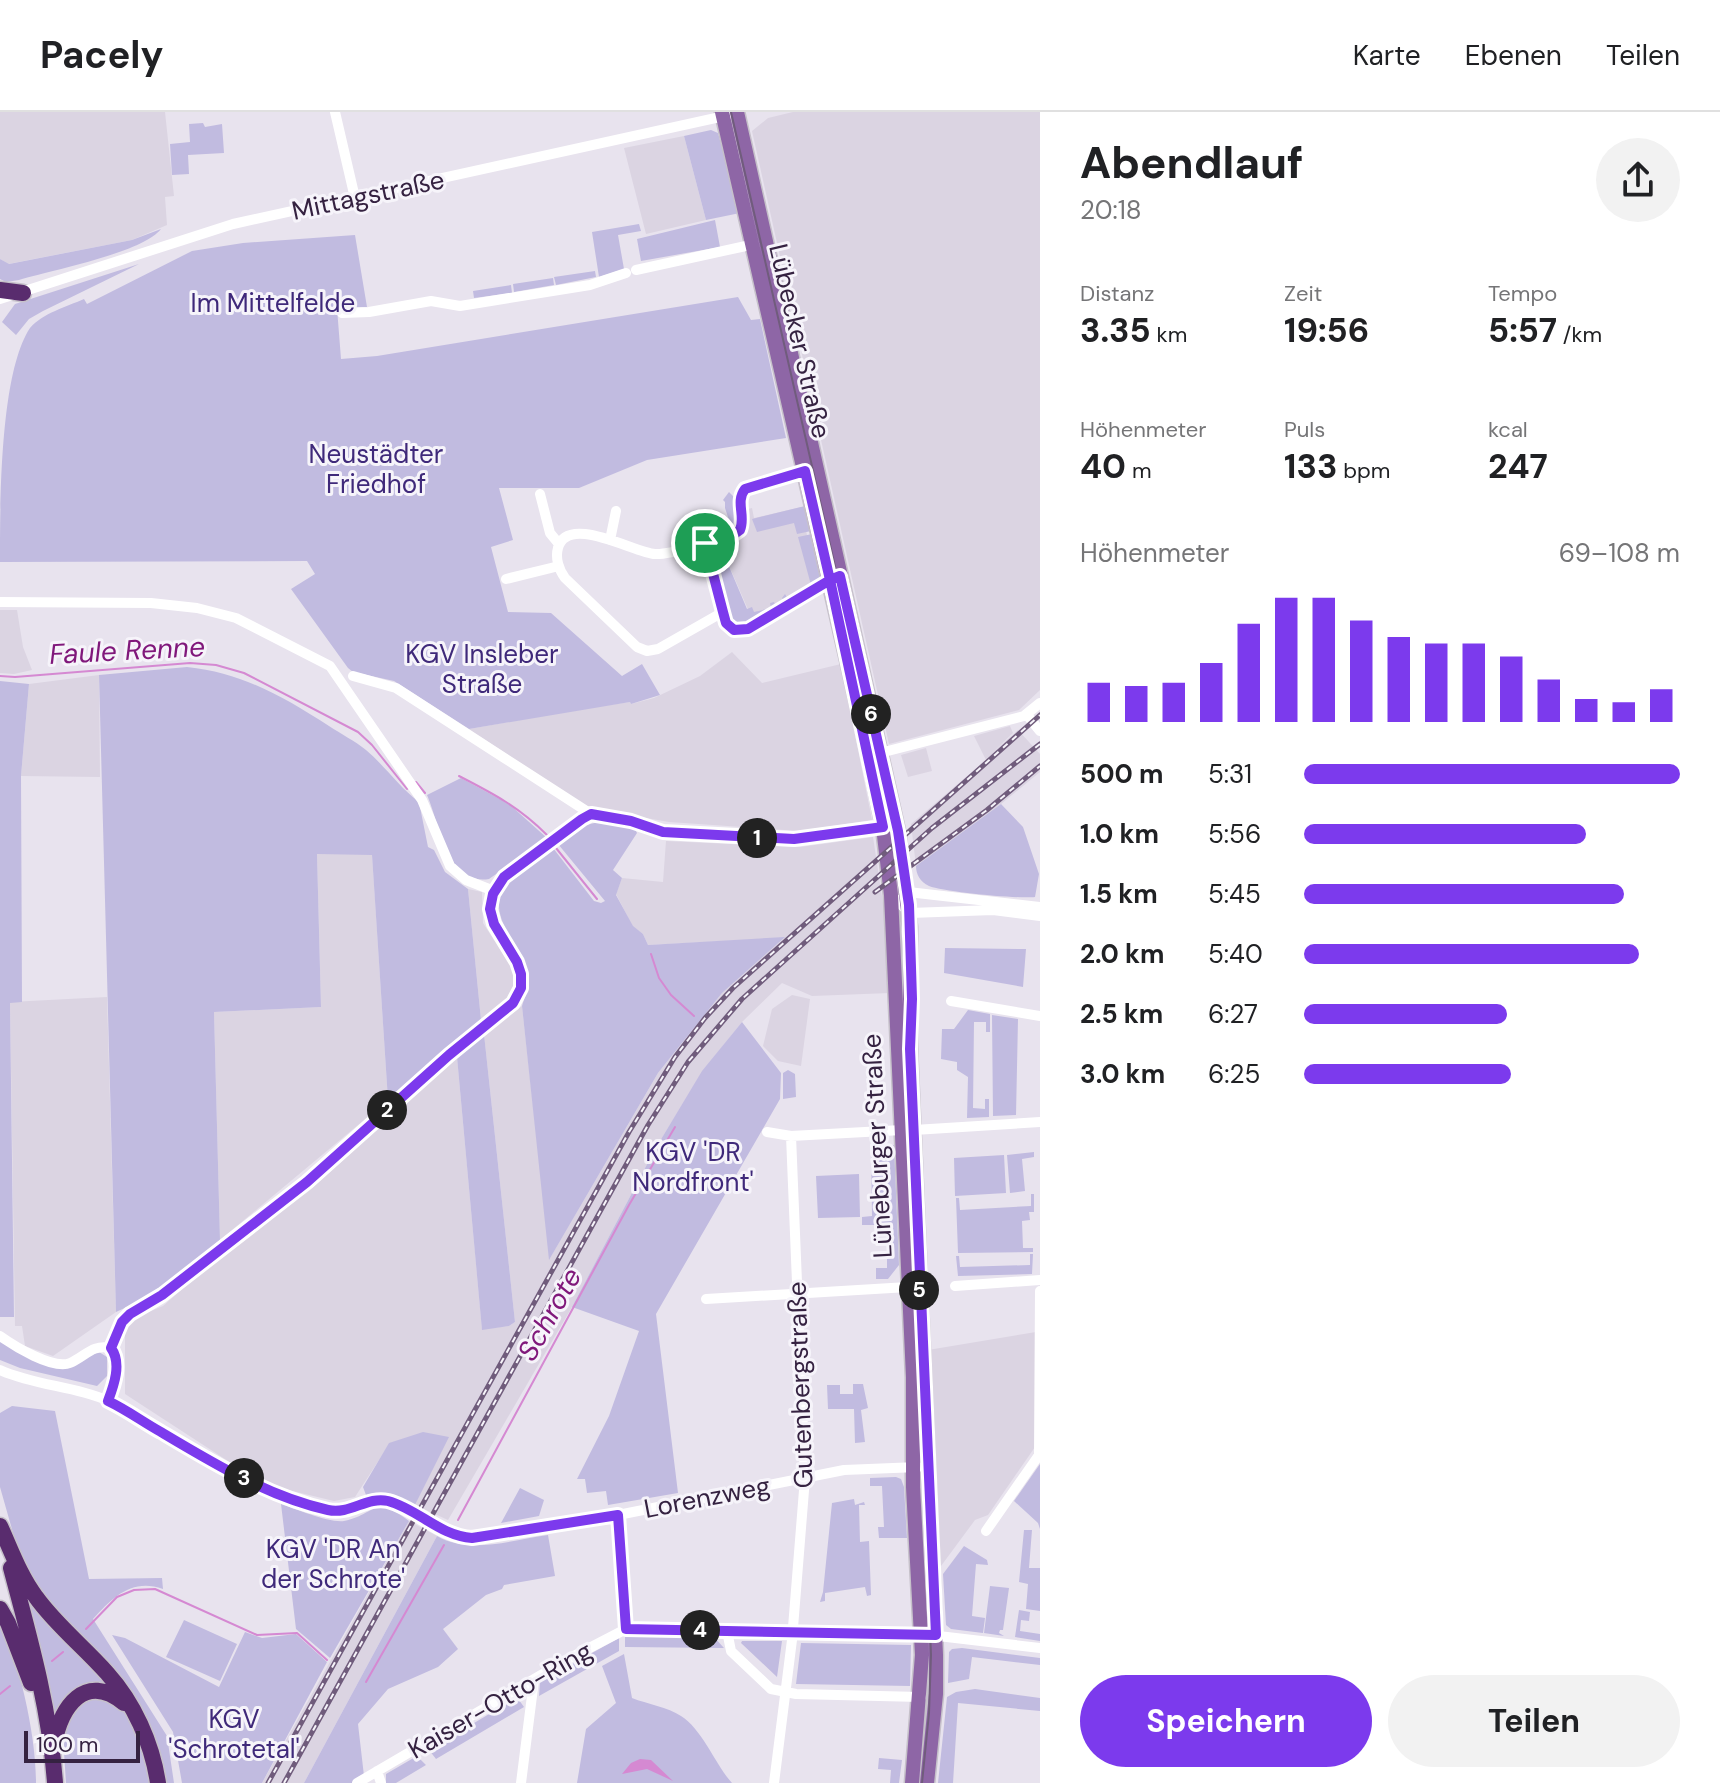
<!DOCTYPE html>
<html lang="de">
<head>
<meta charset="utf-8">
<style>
	body { margin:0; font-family:"DM Sans",sans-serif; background:#f2f2f2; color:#202124; height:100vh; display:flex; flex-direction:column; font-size:30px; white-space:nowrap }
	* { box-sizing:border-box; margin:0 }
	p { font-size:26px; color:#757577 }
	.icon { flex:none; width:44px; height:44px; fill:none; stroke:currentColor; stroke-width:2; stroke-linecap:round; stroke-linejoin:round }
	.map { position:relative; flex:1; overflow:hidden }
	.details { display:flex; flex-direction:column; background:#fff; width:680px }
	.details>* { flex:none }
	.scale { position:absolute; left:24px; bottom:20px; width:116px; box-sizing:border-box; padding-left:8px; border:4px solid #352241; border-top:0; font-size:22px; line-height:28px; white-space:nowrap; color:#352241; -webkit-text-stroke:6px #f6f4fa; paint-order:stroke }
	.pin { position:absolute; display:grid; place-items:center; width:68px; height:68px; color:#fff; margin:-34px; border:4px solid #fff; border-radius:50%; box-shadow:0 2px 8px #0007 }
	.km { position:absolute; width:40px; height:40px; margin:-20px; border-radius:50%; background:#222; color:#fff; font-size:22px; line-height:40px; text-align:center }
	.round { display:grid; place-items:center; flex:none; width:84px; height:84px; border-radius:42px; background:#f2f2f2 }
	.headline { display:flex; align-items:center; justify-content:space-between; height:136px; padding:0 40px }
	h1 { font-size:44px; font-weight:700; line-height:60px }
	.metrics { display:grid; grid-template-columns:repeat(3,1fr); gap:12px; height:136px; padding:8px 40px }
	.metrics div { display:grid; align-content:center }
	.metrics b { font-size:34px; font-weight:700 }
	.metrics small { font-size:22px; font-weight:400 }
	.metrics p { font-size:22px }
	.chart { height:224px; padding:16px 40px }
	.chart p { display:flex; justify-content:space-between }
	.chart svg { width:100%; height:144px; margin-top:8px; stroke:#7c3aed; stroke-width:6 }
	.action { display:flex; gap:16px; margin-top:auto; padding:16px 40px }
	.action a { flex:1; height:92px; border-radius:48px; background:#7c3aed; color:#fff; font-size:32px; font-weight:700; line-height:92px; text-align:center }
	.action a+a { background:#f2f2f2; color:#202124 }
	ul { padding:0 40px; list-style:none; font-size:26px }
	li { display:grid; grid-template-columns:128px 96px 1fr; align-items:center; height:60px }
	li i { height:20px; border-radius:10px; background:#7c3aed }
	header { display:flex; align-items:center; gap:48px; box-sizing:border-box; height:112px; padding:0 40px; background:#fff; border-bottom:2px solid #e0e0e0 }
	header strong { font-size:38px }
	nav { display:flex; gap:44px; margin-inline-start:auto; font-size:28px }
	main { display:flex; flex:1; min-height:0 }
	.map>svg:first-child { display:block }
</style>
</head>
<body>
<header>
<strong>Pacely</strong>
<nav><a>Karte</a><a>Ebenen</a><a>Teilen</a></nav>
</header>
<main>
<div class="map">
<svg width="1040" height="1671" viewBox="0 0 1040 1671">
	<rect width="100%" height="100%" fill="#e8e3ee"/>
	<path fill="#dbd4e2" d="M 0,0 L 165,0 L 174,84 L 165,85 L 167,113 L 132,128 L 8,152 L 0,147 Z
		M 793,0 L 1040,0 L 1040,578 L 1019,598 L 889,632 L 752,19 L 768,6 Z
		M 684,24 L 706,108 L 646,122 L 624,36 Z
		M 801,395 L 817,470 L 776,495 L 750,502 L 720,433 L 734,428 L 744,398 L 752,396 L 754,406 Z
		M 0,498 L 17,498 L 23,535 L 32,558 L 14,562 L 0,561 Z
		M 732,540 L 762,571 L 841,552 L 872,708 L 799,719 L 669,710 L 588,696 L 469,617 L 588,596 L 630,590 L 631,592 L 654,586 L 700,564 Z
		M 99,563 L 100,665 L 21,664 L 29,572 Z
		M 1010,614 L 1013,621 L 991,642 L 1018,618 L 1040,642 L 1040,660 L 1001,692 L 916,754 L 911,712 L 986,648 L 974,624 Z
		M 926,636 L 932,659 L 908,665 L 901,643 Z
		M 873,725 L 886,811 L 890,881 L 812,884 L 782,871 L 742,910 L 702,960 L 654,1039 L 572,1195 L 448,1408 L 415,1393 L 448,1325 L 390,1331 L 355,1385 L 334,1389 L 284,1377 L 231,1351 L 125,1282 L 125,1217 L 131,1210 L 139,1204 L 163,1194 L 214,1149 L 309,1079 L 457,945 L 482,1217 L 509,1214 L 515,1210 L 484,922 L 522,894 L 550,1146 L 658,961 L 722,881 L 784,826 L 648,833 L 643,822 L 633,815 L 616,782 L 622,766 L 663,770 L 666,729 L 800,735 Z
		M 317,742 L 372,742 L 388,988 L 220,1128 L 214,900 L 321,895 Z
		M 468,777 L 482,780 L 483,811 L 516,862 L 517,874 L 512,885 L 481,908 Z
		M 792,883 L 810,887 L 801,954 L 778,949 L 763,934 L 772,897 Z
		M 107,885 L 116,1200 L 53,1244 L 25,1234 L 22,1214 L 15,1214 L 10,890 Z
		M 1036,1220 L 1035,1335 L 988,1403 L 975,1408 L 941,1454 L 928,1238 Z
		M 409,1409 L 437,1424 L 304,1671 L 262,1671 Z"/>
	<path fill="#c1bbe0" d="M 203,11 L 205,15 L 222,12 L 224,41 L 188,43 L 189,62 L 172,63 L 170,32 L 190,30 L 189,12 Z
		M 711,18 L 718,21 L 740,101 L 706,108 L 684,24 Z
		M 715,108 L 720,135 L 641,149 L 637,127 Z
		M 639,112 L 641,119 L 618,123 L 624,157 L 599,165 L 592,120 Z
		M 161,117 C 142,141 52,158 19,168 L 6,170 L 0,167 L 0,147 L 9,152 L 132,128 Z
		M 355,123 L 367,195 L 337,196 L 341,247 L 377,244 L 738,185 L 751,208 L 760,207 L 786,326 L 647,348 L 579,376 L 499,376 L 513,428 L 491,435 L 508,500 L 551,501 L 622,564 L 642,552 L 660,583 L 631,592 L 630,590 L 469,617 L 394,569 L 353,560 L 348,556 L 291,477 L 315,462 L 307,449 L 0,450 C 0,390 0,261 30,216 C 43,201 66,195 84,187 L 87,192 L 192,139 L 243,131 Z
		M 139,152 L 43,199 L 29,207 L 16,223 L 2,210 L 15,192 Z
		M 595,159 L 596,165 L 556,173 L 554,165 Z
		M 553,166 L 554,173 L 514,180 L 513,172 Z
		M 511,173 L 512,181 L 474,186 L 473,179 Z
		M 729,380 L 734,385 L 736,411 L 730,417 L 720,421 L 719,416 L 729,416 L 731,414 L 725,396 L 725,390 L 723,388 Z
		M 805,394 L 811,419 L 797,422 L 794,411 L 757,420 L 752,407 Z
		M 812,422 L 821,467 L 785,490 L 782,486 L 785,482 L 788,487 L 811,473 L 798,425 Z
		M 715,433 L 720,433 L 747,497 L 752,495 L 754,500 L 771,496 L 770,491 L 774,490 L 776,495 L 767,503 L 741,514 L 733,512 C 725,493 707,452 715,433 Z
		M 187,555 C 243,561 282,584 329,614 C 341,622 355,629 366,638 C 385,654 399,675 419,690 L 428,735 L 434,738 L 445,760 L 468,777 L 481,908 L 388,988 L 372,743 L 317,742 L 321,895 L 214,900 L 220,1128 L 155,1182 L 116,1200 L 99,563 Z
		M 0,569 L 29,572 L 21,664 L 22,890 L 10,891 L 14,1205 L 0,1205 Z
		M 461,666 L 509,692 L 547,726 L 489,767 C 447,774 439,710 427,683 Z
		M 1001,692 L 1023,715 L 1039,762 L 1035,785 C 1018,787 944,780 929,774 C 920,770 916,762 916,754 Z
		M 598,710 L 635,717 L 637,721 L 613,758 L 622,766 L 616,783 L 633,814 L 643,822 L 648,833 L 785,825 L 722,881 L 658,961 L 549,1148 L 522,894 C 524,886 529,878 529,869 C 528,855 520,840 512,828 C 479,776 514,764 553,736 L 594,789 L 601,791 L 605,789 L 558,732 L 583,714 Z
		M 945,836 L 1026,837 L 1023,875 L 944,861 Z
		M 968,898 L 990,902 L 990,920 L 986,920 L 986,910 L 974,910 L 973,996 L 985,997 L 985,987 L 989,987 L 989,1005 L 967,1006 L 968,965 L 957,958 L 957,950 L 941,947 L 942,917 L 954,917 Z
		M 992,903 L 1018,907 L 1016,1003 L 993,1004 Z
		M 742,910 L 781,961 L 780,987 L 656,1202 L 678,1381 L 608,1393 L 606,1379 L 587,1381 L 585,1367 L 577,1367 L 609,1304 L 639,1219 L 572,1195 L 654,1039 L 702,959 Z
		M 484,922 L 515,1210 L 509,1214 L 482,1218 L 457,945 Z
		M 788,958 L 795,962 L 796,985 L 783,987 L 783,961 Z
		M 894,1033 L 899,1153 L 888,1167 L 876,1167 L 876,1156 L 887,1156 L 887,1113 L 862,1113 L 862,1105 L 872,1104 L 871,1034 Z
		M 1034,1040 L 1034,1045 L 1022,1047 L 1025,1079 L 1010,1081 L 1007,1043 Z
		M 1004,1043 L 1006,1081 L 955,1084 L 954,1046 Z
		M 859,1062 L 860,1105 L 818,1106 L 816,1064 Z
		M 1031,1082 L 1034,1082 L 1034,1100 L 1029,1100 L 1030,1108 L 1022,1109 L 1023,1136 L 1033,1136 L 1033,1140 L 958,1141 L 956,1086 L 959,1086 L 960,1098 L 1031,1094 Z
		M 1030,1142 L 1033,1142 L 1032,1162 L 958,1164 L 956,1144 L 959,1144 L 960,1155 L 1030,1153 Z
		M 0,1228 L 58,1255 L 99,1240 L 107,1245 L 107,1264 L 97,1274 L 20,1256 L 0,1248 Z
		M 853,1272 L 863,1272 L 868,1296 L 861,1298 L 865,1330 L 855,1331 L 854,1297 L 828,1297 L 827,1273 L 840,1273 L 840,1282 L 853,1282 Z
		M 12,1294 L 55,1299 L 89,1467 L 162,1466 L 163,1477 C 132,1466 113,1485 93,1507 L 167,1624 L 174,1671 L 164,1671 L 157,1638 L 49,1494 L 19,1442 L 0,1375 L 0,1301 Z
		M 423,1320 L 449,1325 L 415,1393 C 397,1385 385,1378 366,1383 L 363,1375 L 389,1331 Z
		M 1040,1352 L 1040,1417 L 1038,1411 L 1014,1389 Z
		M 896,1365 L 901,1367 L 904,1375 L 907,1426 L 879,1426 L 878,1415 L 884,1415 L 882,1374 L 870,1374 L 870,1366 Z
		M 520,1376 L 544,1388 L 539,1404 L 501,1411 Z
		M 854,1387 L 855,1393 L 864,1390 L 865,1393 L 859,1393 L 860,1430 L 869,1429 L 871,1483 L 867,1484 L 865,1475 L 825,1481 L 825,1489 L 820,1490 L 823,1480 L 832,1391 Z
		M 281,1392 C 296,1397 329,1411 344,1409 C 375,1403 373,1382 409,1409 L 330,1546 L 296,1517 Z
		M 1024,1418 L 1032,1418 L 1029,1456 L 1040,1456 L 1040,1499 L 1026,1497 L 1028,1472 L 1019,1470 Z
		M 548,1423 L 555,1464 L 504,1473 L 502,1477 L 486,1483 L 443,1517 L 458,1537 L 438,1555 L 388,1577 L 358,1612 L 364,1664 L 352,1671 L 304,1671 L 437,1424 C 470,1443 511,1428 548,1423 Z
		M 964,1434 L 987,1448 L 988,1453 L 976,1452 L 972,1504 L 985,1506 L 983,1521 L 951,1517 L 946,1513 L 943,1462 Z
		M 990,1474 L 1009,1476 L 1003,1518 L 1000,1518 L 999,1521 L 1004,1524 L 984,1521 Z
		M 23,1477 L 105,1569 L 56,1603 L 52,1603 Z
		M 1019,1498 L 1030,1500 L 1029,1509 L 1021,1508 L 1020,1519 L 1040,1522 L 1040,1529 L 1015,1525 Z
		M 0,1505 C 19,1551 36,1621 36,1671 L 0,1671 Z
		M 184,1508 L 237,1532 L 220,1569 L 166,1545 Z
		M 245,1520 L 262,1526 L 296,1522 L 327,1550 L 262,1671 L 182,1671 L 173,1620 L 112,1523 L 125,1526 L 219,1575 Z
		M 625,1525 L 714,1525 L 724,1536 L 625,1535 Z
		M 619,1526 L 619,1539 L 539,1584 L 540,1570 Z
		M 742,1529 L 782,1529 L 777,1565 L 741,1531 Z
		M 801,1531 L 911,1533 L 910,1574 L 796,1572 Z
		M 962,1536 L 1040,1546 L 1040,1553 L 972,1545 L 969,1567 L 948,1571 L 949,1540 L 952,1537 Z
		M 624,1542 L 632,1586 C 647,1592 668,1595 681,1604 C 702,1617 715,1652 732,1671 L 577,1671 L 586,1617 L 616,1591 L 602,1554 Z
		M 975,1577 L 1040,1586 L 1040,1599 L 958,1591 L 953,1671 L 938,1671 L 947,1585 L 956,1580 Z
		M 93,1585 L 120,1592 L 135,1615 L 153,1671 L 66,1671 L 63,1625 L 75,1594 Z
		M 514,1587 L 519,1588 L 524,1595 L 436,1647 L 429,1638 Z
		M 417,1644 L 426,1653 L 396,1671 L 386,1671 L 386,1662 Z
		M 879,1646 L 902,1648 L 899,1671 L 890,1671 L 891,1658 L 878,1657 Z"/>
	<path fill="#d589d2" d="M 640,1647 L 651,1648 L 673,1669 L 647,1657 L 622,1662 L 631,1651 Z"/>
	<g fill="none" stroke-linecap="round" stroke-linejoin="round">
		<path stroke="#d589d2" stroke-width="2" d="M 0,564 L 15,565 L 190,551 L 216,553 L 244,561 L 358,620 L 372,633 L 407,677
			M 459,664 C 494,682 519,695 547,723
			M 416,670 L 425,681
			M 556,736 L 597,787
			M 651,842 L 659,866 L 671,883 L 694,904
			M 458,1408 L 629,1093 L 675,1015
			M 86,1517 L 117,1485 L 134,1478 L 155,1477 L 257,1523 L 297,1521 L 327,1548
			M 52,1549 L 63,1540
			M 366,1570 L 444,1433
			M 0,1582 L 10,1574"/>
		<defs>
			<path id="major" d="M 722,0 L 869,644 L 883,715 L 891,783 L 913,1265 L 913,1375 L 922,1543 L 912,1671
				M 737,0 L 898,719 L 910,815 L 910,937 L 936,1543 L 936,1582 L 927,1671"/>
			<path id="highway" d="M 0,178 L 23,181
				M 0,1414 C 11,1438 20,1464 36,1485 C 56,1513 84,1535 107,1561 C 134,1591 152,1631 158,1671
				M 11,1456 C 30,1527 50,1598 55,1671
				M 0,1497 L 8,1511 L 31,1571
				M 54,1632 C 61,1595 85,1559 124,1591"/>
		</defs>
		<use href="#major" stroke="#c6c1ca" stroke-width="17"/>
		<use href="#highway" stroke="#c6c1ca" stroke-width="19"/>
		<path stroke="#fff" stroke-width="10" d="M 335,0 L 355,86
			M 636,158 L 755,132
			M 0,187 L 233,112 L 729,3
			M 342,201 L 369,200 L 431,189 L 460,194 L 590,173 L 626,161
			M 805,359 C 790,363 742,370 740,387 C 739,396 743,405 742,413 C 739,419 740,420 734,423 C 722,429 668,443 655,442 C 635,441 567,401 558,436 C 555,446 559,458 565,466 L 637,535 L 647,539 L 658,537 L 723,500 L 731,516 L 745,518 L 833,467
			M 540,382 L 550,421 L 559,432
			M 610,428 L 616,399
			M 705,431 L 723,500
			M 506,467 L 559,454
			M 0,490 L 151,491 L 197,496 L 236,506 L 330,554 L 422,688 L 450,754 L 466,768 L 494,779
			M 353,564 L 396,576 L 591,702 L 631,709 L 663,720 L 790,727 L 883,715
			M 1027,603 L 1040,619
			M 880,641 L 1024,604 L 1040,591
			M 908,780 L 1040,795
			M 891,783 L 910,801 L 993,798 L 1040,804
			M 951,889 L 1040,904
			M 914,1018 L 1040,1010
			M 767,1020 L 791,1024 L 902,1018
			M 955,1174 L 1040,1168
			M 706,1187 L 908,1175
			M 0,1224 C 14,1234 53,1258 70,1251 C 86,1244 92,1232 111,1236
			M 0,1258 C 36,1274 76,1274 111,1290 C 128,1298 142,1309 158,1319 C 210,1350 268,1385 329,1398 C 350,1403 366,1384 388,1389 C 422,1397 445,1428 483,1426 L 618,1403 L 844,1358 L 918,1355
			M 108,1289 C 114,1273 122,1251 111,1236 L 122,1210 L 130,1202 L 153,1190 L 307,1070 L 449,943 L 513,891 L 521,876 L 521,862 L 517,850 L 493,809 L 490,797 L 494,779 L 507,763 L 591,702
			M 1039,1343 L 1040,1179
			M 618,1403 L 626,1517
			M 986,1419 L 1039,1343
			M 727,1519 L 731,1539 L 771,1577 L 796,1582 L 921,1585
			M 377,1659 L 381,1671
			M 357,1671 L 570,1546 L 626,1517 L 913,1521 L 1040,1536
			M 521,1671 L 534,1568
			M 774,1671 L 792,1528 L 805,1366 L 791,1024"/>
		<use href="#major" stroke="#8e66a6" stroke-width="14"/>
		<use href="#highway" stroke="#592c6e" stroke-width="16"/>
		<path stroke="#705c7c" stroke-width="2" d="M 731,0 L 893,708 L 901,768 L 931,1543 L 929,1601 L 922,1671"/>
		<defs>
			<path id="rail" d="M 875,780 L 987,698 L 1040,654
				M 268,1671 L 629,1020 L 675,945 L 705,906 L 733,876 L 1040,603
				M 284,1671 L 648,1013 L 688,950 L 742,887 L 932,716 L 1040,632"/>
		</defs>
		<use href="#rail" stroke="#705c7c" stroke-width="5"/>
		<use href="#rail" stroke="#f6f4fa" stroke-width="2" stroke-dasharray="6" stroke-linecap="butt"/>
	</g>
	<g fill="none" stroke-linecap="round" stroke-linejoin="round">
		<defs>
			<path id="route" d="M 705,431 L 723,500 L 726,511 L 734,518 L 748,517 L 830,468 L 883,715 L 794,727 L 663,720 L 631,709 L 591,702 L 582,707 L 504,765 L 493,782 L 490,797 L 494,812 L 517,850 L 521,862 L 521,876 L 513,891 L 449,943 L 307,1070 L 162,1183 L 130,1202 L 122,1210 L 111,1236 C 122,1251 114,1273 108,1289 C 127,1298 143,1310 161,1320 C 213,1351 269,1385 328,1398 C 350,1403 367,1384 388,1389 C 418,1397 440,1424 472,1426 L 618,1403 L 626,1517 L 936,1523 L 910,937 L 912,887 L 909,793 L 898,719 L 840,464 L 830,468 L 805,359 L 745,377 C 735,390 746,404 740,418 L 733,423 L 705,431"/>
		</defs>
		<use href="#route" stroke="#fff" stroke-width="16"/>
		<use href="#route" stroke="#7c3aed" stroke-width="10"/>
	</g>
	<g text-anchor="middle" stroke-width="6" stroke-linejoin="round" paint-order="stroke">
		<g font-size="26" fill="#352241" stroke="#f6f4fa">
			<text transform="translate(368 83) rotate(-12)" y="9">Mittagstraße</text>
			<text transform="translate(800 229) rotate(77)" y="9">Lübecker Straße</text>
			<text transform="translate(877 1034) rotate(-93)" y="9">Lüneburger Straße</text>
			<text transform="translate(800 1273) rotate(-92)" y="9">Gutenbergstraße</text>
			<text transform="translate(707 1385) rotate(-11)" y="9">Lorenzweg</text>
			<text transform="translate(500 1588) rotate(-30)" y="9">Kaiser-Otto-Ring</text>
		</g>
		<g font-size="26" fill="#3f297a" stroke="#f6f4fa">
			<text x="273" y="200">Im Mittelfelde</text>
			<text x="376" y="351">Neustädter<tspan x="376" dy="30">Friedhof</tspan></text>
			<text x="482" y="551">KGV Insleber<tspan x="482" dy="30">Straße</tspan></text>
			<text x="693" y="1049">KGV 'DR<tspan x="693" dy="30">Nordfront'</tspan></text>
			<text x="333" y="1446">KGV 'DR An<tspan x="333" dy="30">der Schrote'</tspan></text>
			<text x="234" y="1616">KGV<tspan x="234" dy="30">'Schrotetal'</tspan></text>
		</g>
		<g font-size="28" font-style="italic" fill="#80187b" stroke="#f6f4fa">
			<text transform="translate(127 538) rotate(-3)" y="10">Faule Renne</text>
			<text transform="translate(549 1202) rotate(-61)" y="10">Schrote</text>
		</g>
	</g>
</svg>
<div class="scale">100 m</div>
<div class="pin" style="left:705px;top:431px;background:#1e9e55"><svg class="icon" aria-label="arrive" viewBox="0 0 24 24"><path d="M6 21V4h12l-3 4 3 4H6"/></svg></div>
<b class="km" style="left:757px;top:726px">1</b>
<b class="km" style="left:387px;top:998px">2</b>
<b class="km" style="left:244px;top:1366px">3</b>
<b class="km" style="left:700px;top:1518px">4</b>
<b class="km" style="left:919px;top:1178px">5</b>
<b class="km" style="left:871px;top:602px">6</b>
</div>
<section class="details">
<div class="headline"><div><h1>Abendlauf</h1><p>20:18</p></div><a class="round"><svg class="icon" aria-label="share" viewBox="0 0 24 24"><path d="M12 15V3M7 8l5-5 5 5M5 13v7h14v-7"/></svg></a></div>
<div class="metrics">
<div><p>Distanz</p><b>3.35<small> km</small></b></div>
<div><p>Zeit</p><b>19:56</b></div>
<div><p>Tempo</p><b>5:57<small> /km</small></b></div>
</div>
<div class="metrics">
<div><p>Höhenmeter</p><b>40<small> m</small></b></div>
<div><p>Puls</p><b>133<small> bpm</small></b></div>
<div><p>kcal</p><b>247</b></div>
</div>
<div class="chart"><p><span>Höhenmeter</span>69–108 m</p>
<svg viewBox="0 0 160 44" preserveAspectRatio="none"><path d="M5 44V32M15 44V33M25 44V32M35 44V26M45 44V14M55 44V6M65 44V6M75 44V13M85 44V18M95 44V20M105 44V20M115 44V24M125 44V31M135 44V37M145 44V38M155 44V34"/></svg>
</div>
<ul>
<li><b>500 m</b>5:31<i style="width:100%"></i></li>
<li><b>1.0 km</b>5:56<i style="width:75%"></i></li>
<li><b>1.5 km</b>5:45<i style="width:85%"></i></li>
<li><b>2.0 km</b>5:40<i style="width:89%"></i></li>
<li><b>2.5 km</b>6:27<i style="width:54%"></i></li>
<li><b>3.0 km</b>6:25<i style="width:55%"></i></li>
</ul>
<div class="action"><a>Speichern</a><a>Teilen</a></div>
</section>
</main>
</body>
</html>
